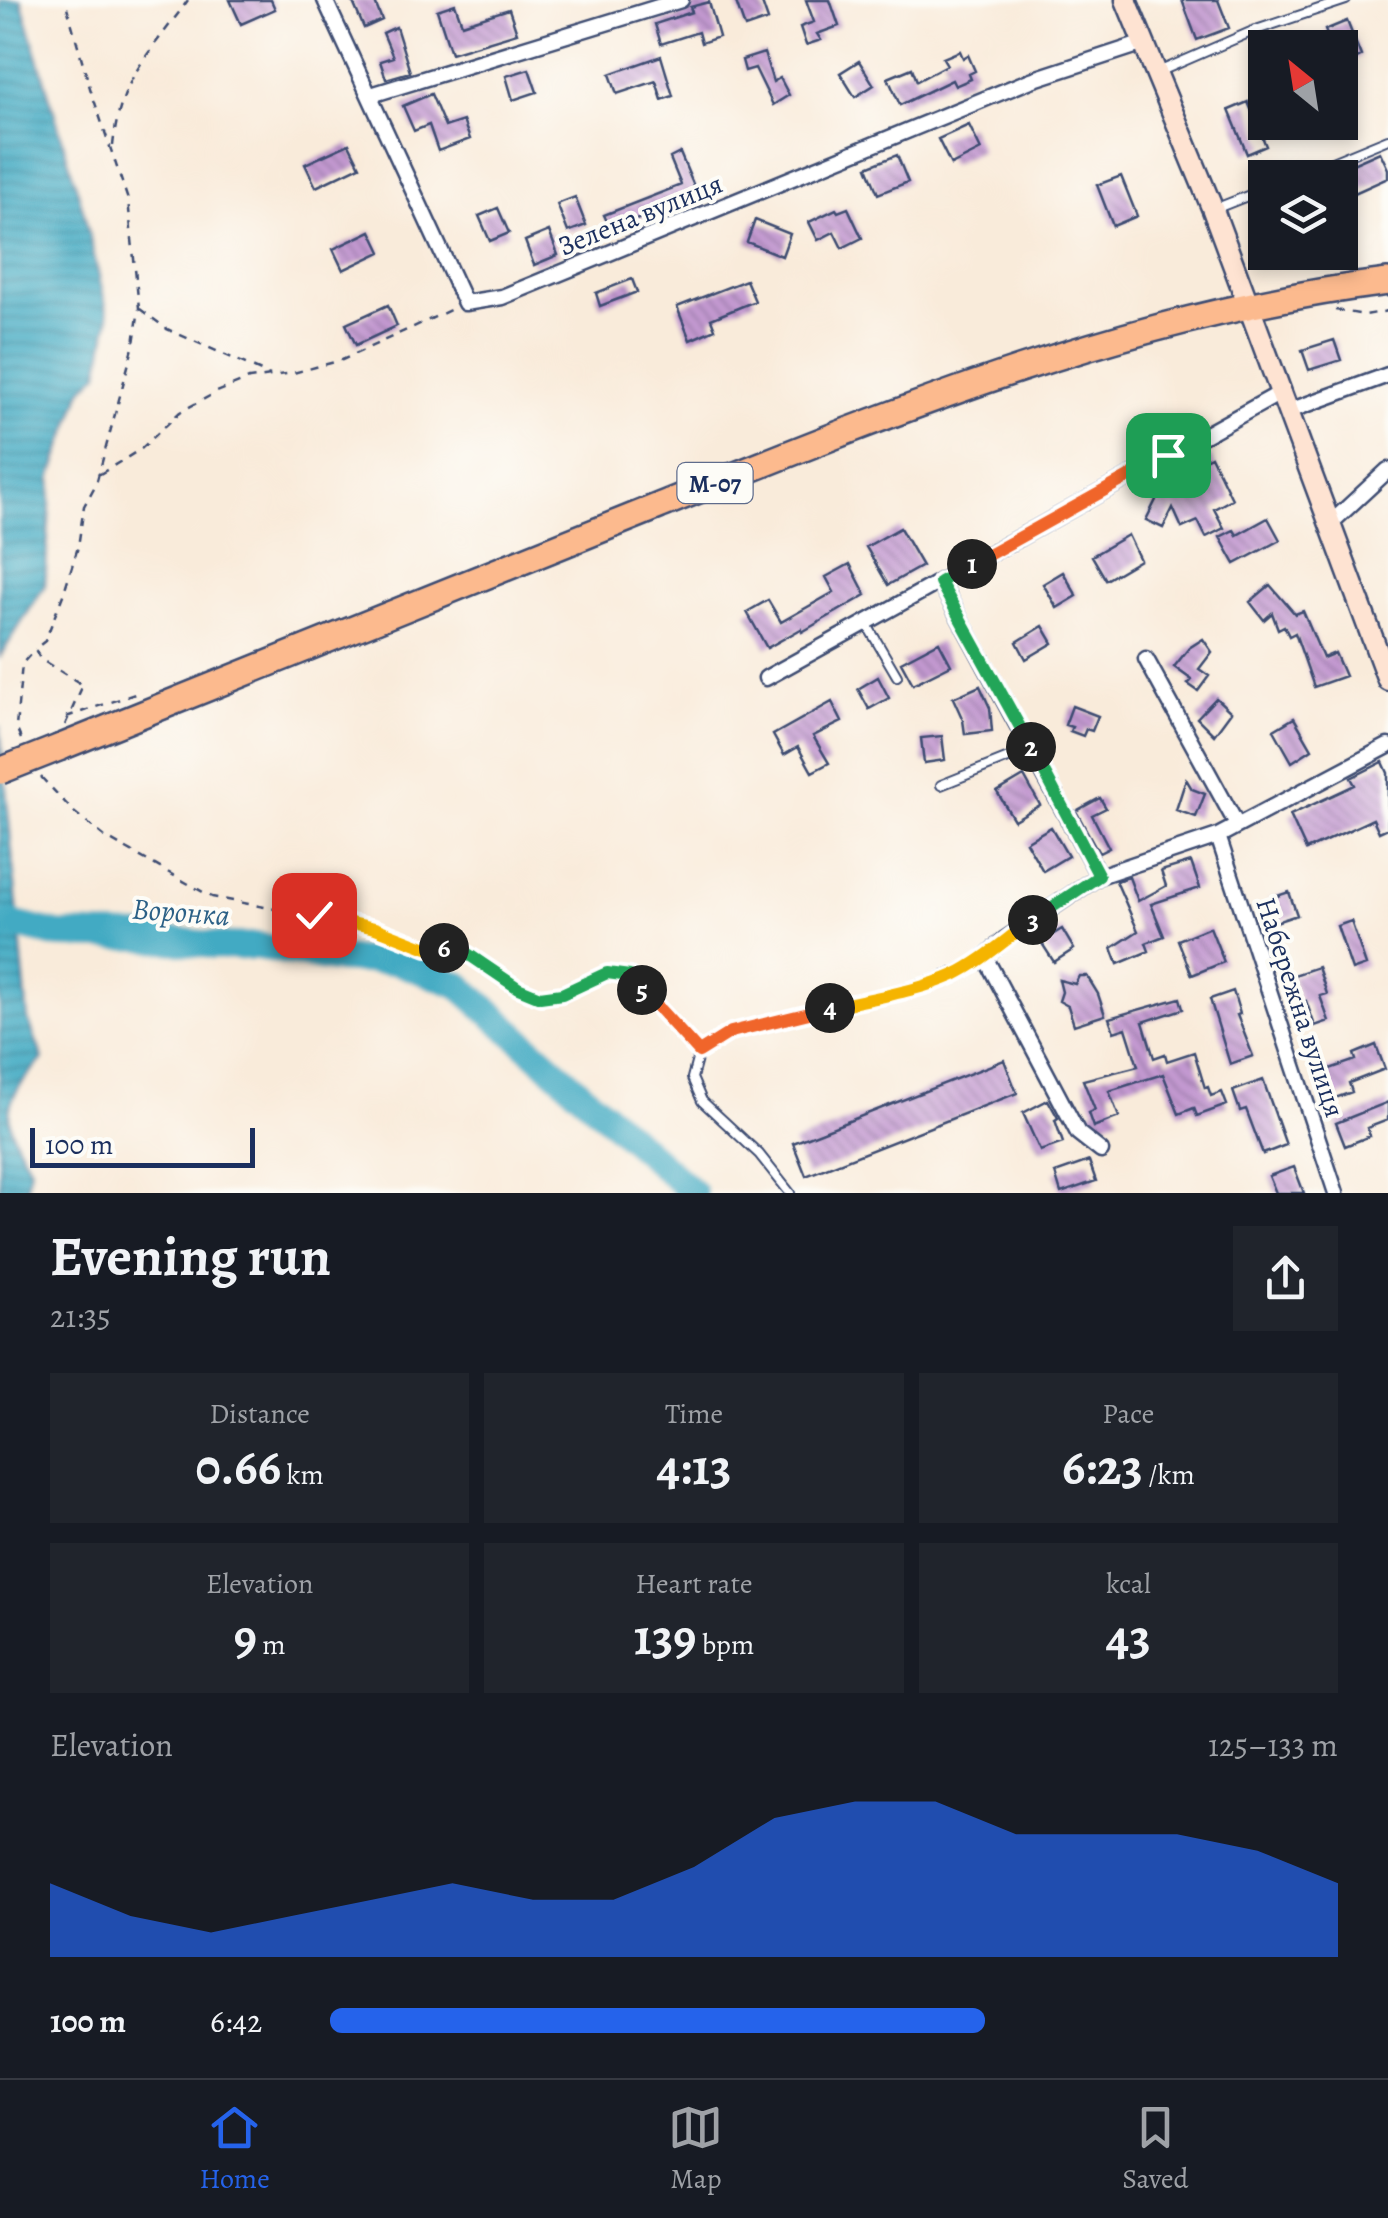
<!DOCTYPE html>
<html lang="en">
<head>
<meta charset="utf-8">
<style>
	body { margin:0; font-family:Alegreya,serif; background:#20242c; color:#f1f3f6; height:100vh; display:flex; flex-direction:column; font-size:38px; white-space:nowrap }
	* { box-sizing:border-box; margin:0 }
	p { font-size:32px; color:#9ea1a6 }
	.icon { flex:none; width:55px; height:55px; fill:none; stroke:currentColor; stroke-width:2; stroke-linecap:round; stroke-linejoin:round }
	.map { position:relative; height:1193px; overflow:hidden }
	.sheet { display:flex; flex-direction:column; background:#171b24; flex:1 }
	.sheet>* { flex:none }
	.needle { width:65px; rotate:330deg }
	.tools { position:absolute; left:1248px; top:30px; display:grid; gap:20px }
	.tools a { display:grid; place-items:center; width:110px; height:110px; border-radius:0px; background:#171b24; box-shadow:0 5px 15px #0003; font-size:50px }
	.scale { position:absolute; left:30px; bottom:25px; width:225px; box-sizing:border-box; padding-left:10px; border:5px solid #1b2f5e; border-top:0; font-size:28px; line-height:35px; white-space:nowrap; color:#1b2f5e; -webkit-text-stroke:8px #fdfcf7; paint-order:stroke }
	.pin { position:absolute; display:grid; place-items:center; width:85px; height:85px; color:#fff; margin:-42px; border-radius:20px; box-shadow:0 5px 15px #0006 }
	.km { position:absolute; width:50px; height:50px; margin:-25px; border-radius:50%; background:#222; color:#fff; font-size:28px; line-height:50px; text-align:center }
	.round { display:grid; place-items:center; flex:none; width:105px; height:105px; border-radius:0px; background:#20242c }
	.headline { display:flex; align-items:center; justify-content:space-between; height:170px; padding:0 50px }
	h1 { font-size:55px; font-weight:700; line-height:75px }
	.figures { display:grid; grid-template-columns:repeat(3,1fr); gap:15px; height:170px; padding:10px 50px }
	.figures div { display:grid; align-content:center; border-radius:0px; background:#20242c; text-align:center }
	.figures b { font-size:50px; font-weight:700 }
	.figures small { font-size:28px; font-weight:400 }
	.figures p { font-size:28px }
	.chart { height:280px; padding:20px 50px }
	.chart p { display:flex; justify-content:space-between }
	.chart svg { width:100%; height:180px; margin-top:10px; fill:#2563eb; opacity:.7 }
	ul { padding:0 50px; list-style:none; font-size:32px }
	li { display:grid; grid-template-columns:160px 120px 1fr; align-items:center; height:75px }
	li i { height:25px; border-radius:12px; background:#2563eb }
	.tab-bar { display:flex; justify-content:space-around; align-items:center; height:140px; border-top:2px solid #363941; background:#171b24; font-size:28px; color:#9ea1a6 }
	.tab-bar a { display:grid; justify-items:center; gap:5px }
	.tab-bar .on { color:#2563eb }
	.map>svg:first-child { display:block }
</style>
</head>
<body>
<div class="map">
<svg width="1388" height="1193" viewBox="0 0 1388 1193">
	<defs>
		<pattern id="water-rules" width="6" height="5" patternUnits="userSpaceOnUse" patternTransform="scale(2.5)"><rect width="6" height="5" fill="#43aac3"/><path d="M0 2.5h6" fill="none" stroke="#378ba2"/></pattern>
		<pattern id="building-back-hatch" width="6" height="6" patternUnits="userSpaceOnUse" patternTransform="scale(2.5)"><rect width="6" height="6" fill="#c399d0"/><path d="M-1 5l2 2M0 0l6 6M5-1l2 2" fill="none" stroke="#9e7dac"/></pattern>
	</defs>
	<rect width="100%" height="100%" fill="#fdfcf7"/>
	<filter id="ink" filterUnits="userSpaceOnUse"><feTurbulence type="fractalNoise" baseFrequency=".01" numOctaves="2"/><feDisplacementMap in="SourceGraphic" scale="20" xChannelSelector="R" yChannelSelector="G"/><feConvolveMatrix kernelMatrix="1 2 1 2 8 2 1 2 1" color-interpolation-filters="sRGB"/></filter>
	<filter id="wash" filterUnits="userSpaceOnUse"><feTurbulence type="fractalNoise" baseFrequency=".0048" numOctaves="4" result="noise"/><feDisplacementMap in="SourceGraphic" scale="40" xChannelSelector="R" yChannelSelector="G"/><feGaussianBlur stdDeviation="2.25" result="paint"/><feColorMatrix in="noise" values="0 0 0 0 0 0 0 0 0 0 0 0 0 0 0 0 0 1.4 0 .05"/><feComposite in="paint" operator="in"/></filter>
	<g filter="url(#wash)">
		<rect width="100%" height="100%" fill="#f9ebda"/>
		<path fill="url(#water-rules)" stroke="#2f6c90" stroke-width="2.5" d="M 0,0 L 21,0 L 83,209 L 109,318 L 99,373 L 82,390 L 52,476 L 45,585 L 0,657 Z
			M 0,725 L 28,1019 L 43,1059 C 1,1103 0,1117 30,1168 L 26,1193 L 0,1193 Z"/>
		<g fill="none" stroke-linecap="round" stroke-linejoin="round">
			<path stroke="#43aac3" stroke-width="28" d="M 1,921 L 58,935 L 141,937 L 221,946 L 258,946 L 333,959 L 395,961 L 459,985 L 693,1193"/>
		</g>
		<g id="blocks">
			<path fill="url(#building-back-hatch)" d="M 230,0 L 271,0 L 275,9 L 241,24 Z
				M 352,0 L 374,0 L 382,20 L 364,28 Z
				M 743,0 L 761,0 L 768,20 L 745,28 L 736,2 Z
				M 806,0 L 830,0 L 839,26 L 817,34 L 821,40 L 806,45 L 800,27 L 814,22 Z
				M 1182,0 L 1218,0 L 1229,28 L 1197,40 Z
				M 709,2 L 719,37 L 701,43 L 698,32 L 661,44 L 655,24 L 692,12 L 690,7 Z
				M 455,4 L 462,24 L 509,9 L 517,33 L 451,53 L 437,10 Z
				M 1347,21 L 1361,56 L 1340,66 L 1340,48 L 1332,48 L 1325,30 Z
				M 396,27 L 410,72 L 386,79 L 380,61 L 393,57 L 383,33 Z
				M 960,51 L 963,58 L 968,55 L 975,71 L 969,74 L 971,79 L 955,86 L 952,80 L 900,105 L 888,78 L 912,68 L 917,81 L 947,65 L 943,58 Z
				M 764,53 L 773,82 L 780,78 L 789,95 L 773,105 L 755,68 L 745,71 L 742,60 Z
				M 661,56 L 673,96 L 662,100 L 656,81 L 617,94 L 610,74 Z
				M 859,61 L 874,85 L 855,97 L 840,73 Z
				M 529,69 L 537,92 L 513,100 L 506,76 Z
				M 431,94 L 445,127 L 463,121 L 470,139 L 438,151 L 429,125 L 414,131 L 403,106 Z
				M 1248,102 L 1266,146 L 1247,154 L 1229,110 Z
				M 969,125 L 981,150 L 951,165 L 938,139 Z
				M 349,144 L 360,166 L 316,187 L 305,164 Z
				M 1380,152 L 1388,169 L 1388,178 L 1350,195 L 1339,170 Z
				M 680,153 L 701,203 L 691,207 L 688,199 L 611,230 L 604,215 L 681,185 L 670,158 Z
				M 897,155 L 908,182 L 878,194 L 867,167 Z
				M 1121,176 L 1137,216 L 1113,226 L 1097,185 Z
				M 575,197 L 586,225 L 568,232 L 557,204 Z
				M 498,208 L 509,233 L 490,241 L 479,216 Z
				M 848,208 L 862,238 L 842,248 L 834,232 L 818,240 L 809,222 L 836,209 L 838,212 Z
				M 755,220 L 790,234 L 782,256 L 747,242 Z
				M 371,231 L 381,252 L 343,270 L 333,249 Z
				M 549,231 L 558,255 L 534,265 L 525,241 Z
				M 632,279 L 637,292 L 600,306 L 596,293 Z
				M 746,280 L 755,301 L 711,319 L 715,329 L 690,340 L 677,307 Z
				M 388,305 L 397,326 L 356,345 L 346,324 Z
				M 1334,340 L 1341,360 L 1309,370 L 1302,350 Z
				M 1211,456 L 1232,499 L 1214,509 L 1224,528 L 1206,537 L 1198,521 L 1182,528 L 1173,508 L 1163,528 L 1146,520 L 1161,490 L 1187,475 L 1184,470 Z
				M 1268,518 L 1280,540 L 1235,564 L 1220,537 L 1234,530 L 1237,535 Z
				M 900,528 L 922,566 L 888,585 L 866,547 Z
				M 1128,535 L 1140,560 L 1106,580 L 1092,556 Z
				M 850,564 L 866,595 L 802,632 L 801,629 L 767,648 L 747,612 L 768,600 L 781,622 L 834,592 L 826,577 Z
				M 1063,572 L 1077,596 L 1057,608 L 1043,584 Z
				M 1270,585 L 1295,614 L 1303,611 L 1323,658 L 1335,653 L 1345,676 L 1314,687 L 1295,633 L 1289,636 L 1284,626 L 1278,629 L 1272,613 L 1264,620 L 1250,602 Z
				M 1043,626 L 1053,643 L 1026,659 L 1017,642 Z
				M 1203,639 L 1212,652 L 1199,669 L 1209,676 L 1198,691 L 1188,684 L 1192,680 L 1174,667 L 1189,648 Z
				M 939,642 L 951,665 L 913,684 L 901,662 Z
				M 878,677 L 889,698 L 869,709 L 858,689 Z
				M 980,686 L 990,708 L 992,731 L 965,734 L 963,720 L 953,698 Z
				M 1216,698 L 1231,712 L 1214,735 L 1197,718 Z
				M 832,702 L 842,722 L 813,736 L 829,763 L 812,772 L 798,747 L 784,755 L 773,735 Z
				M 1072,706 L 1098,716 L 1092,731 L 1086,729 L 1083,736 L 1070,731 L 1072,727 L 1065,725 Z
				M 1294,718 L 1312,749 L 1292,762 L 1274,730 Z
				M 942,736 L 945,760 L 924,763 L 921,738 Z
				M 1383,762 L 1388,773 L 1388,828 L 1379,832 L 1373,819 L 1306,850 L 1290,815 L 1355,785 L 1351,778 Z
				M 1024,776 L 1040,805 L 1014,820 L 997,792 Z
				M 1186,779 L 1192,789 L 1205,794 L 1196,817 L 1176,810 Z
				M 1100,798 L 1106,808 L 1092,815 L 1109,848 L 1099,853 L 1076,811 Z
				M 1051,827 L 1068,856 L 1043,871 L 1026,842 Z
				M 1191,862 L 1200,888 L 1151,904 L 1164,936 L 1146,943 L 1149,951 L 1118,964 L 1112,948 L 1138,931 L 1116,881 L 1129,877 L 1138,901 L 1166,886 L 1161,871 Z
				M 1289,892 L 1297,915 L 1276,922 L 1268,899 Z
				M 1351,921 L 1366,965 L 1352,970 L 1337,926 Z
				M 1210,927 L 1224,962 L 1192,975 L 1178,940 Z
				M 1062,929 L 1074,949 L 1054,962 L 1041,942 Z
				M 1318,967 L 1327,994 L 1320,996 L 1329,1021 L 1315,1026 L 1306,1001 L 1301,1003 L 1291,976 Z
				M 1079,976 L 1087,976 L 1098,994 L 1105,1015 L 1074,1025 L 1068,1006 L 1059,1001 L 1062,992 L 1059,980 L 1075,984 Z
				M 1233,991 L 1240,1014 L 1237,1015 L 1253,1056 L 1230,1064 L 1210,999 Z
				M 1180,998 L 1183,1009 L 1143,1022 L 1154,1058 L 1165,1054 L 1167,1061 L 1194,1052 L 1205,1088 L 1208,1087 L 1211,1096 L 1222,1092 L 1227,1105 L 1197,1116 L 1194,1108 L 1179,1114 L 1163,1074 L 1109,1091 L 1119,1117 L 1093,1127 L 1088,1113 L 1095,1110 L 1083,1080 L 1138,1066 L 1126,1028 L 1114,1032 L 1109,1018 Z
				M 1376,1045 L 1385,1069 L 1349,1083 L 1352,1092 L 1327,1101 L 1318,1073 L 1356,1060 L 1354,1054 Z
				M 1004,1060 L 1017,1093 L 806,1176 L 793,1143 Z
				M 1263,1080 L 1286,1145 L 1263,1154 L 1246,1109 L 1240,1111 L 1233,1091 Z
				M 1048,1100 L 1058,1118 L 1055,1120 L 1063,1143 L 1040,1151 L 1023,1113 Z
				M 1388,1102 L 1388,1120 L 1367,1128 L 1370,1136 L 1345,1146 L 1336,1123 Z
				M 1089,1161 L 1096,1181 L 1061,1193 L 1055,1173 Z
				M 1294,1167 L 1304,1193 L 1276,1193 L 1269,1176 Z"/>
		</g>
	</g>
	<g filter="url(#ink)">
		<use href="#blocks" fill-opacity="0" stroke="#3c4b71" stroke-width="2.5"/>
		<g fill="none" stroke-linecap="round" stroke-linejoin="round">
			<defs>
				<path id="lane" d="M 1156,73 L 1253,31 L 1346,0
					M 1293,178 L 1388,139
					M 1217,208 L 1265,189
					M 866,623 L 897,676
					M 941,785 L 1031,749
					M 790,1193 L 759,1154 L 702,1101 L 692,1078 L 699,1052 C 727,1026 771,1022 808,1013 C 869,999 930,988 985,957"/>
				<path id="street" d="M 325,0 L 465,303 L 502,297 L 1031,80 L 1144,43
					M 371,95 L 681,0
					M 1289,411 L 1388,375
					M 1331,523 L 1388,470
					M 940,582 L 1099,876
					M 1146,659 L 1237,825
					M 766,678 L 1282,392
					M 1218,836 L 1336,1193
					M 1101,1151 L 1078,1133 L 985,957 L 1004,940 L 1099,876 L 1218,836 L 1388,746"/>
				<path id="secondary" d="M 1126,0 L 1213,210 L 1388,680"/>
				<path id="highway" d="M 61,747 C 261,666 460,586 659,506 C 894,411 1134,313 1388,282"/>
			</defs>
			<use href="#lane" stroke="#3c4b71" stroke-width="12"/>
			<use href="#street" stroke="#3c4b71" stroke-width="19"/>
			<use href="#secondary" stroke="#3c4b71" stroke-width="25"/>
			<use href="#highway" stroke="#3c4b71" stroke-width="30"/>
			<path stroke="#3c4b71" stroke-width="2.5" stroke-dasharray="8 8" stroke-linecap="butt" d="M 113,146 C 120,76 150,54 188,0
				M 140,309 L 167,329 L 270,375
				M 1335,310 L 1365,315 L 1388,311
				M 100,474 L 141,449 L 180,412 L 217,392 L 249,379 L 293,373 L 342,360 L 450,310
				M 66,717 L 135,694
				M 65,725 L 83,685 L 40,659 L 35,649 L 45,641 L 63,595 L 78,547 L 84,506 L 96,484 L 134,344 L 139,308 L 128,200 L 90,88 L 65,0
				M 21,739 L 16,727 L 22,664 L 35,649
				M 41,777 L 75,813 L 105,837 L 212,897 L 375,928 L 427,948 L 459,948 L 518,988 L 540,997 L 562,995 L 607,973 L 630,976 L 691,1044"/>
			<use href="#lane" stroke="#fff" stroke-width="8"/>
			<use href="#street" stroke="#fff" stroke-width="14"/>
			<use href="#secondary" stroke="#fee3d2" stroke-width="20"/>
			<use href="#highway" stroke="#fcba8e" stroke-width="25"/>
			<defs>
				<path id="highway-bridge" d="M 0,771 L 61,747"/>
			</defs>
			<use href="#highway-bridge" stroke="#3c4b71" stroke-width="30" stroke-linecap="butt"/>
			<use href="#highway-bridge" stroke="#fcba8e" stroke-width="25"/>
		</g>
	</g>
	<g fill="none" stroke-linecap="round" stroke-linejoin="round" filter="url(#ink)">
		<defs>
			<path id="split-1" d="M 972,564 L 1168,455"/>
			<path id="split-2" d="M 972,564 L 940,582 L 1031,747"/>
			<path id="split-3" d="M 1031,747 L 1099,876 L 1033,920"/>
			<path id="split-4" d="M 830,1008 C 871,998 916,992 954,975 C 983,961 1007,938 1033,920"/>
			<path id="split-5" d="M 642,990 L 699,1052 L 731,1032 L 830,1008"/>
			<path id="split-6" d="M 444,948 L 459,948 L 518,988 L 540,997 L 562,994 L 607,973 L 630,976 L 642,990"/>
			<path id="split-7" d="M 314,915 L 375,928 L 427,948 L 444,948"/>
		</defs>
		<use href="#split-1" stroke="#fff" stroke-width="20"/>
		<use href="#split-2" stroke="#fff" stroke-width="20"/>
		<use href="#split-3" stroke="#fff" stroke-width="20"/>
		<use href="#split-4" stroke="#fff" stroke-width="20"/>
		<use href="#split-5" stroke="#fff" stroke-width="20"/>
		<use href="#split-6" stroke="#fff" stroke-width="20"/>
		<use href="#split-7" stroke="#fff" stroke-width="20"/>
		<use href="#split-1" stroke="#f0652b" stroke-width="12"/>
		<use href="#split-2" stroke="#22a559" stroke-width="12"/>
		<use href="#split-3" stroke="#22a559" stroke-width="12"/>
		<use href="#split-4" stroke="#f5b400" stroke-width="12"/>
		<use href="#split-5" stroke="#f0652b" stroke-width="12"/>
		<use href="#split-6" stroke="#22a559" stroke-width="12"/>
		<use href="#split-7" stroke="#f5b400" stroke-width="12"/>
	</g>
	<g text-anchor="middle" stroke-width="8" stroke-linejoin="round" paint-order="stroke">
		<rect fill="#fdfcf7" stroke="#5f6c8c" stroke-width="2.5" x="677.5" y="463" width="75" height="40" rx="8"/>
		<g font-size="25" font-weight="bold" fill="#1b2f5e">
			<text x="715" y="492">М-07</text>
		</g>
		<g font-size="28" fill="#1b2f5e" stroke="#fdfcf7">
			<text transform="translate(640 214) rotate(-22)" y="10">Зелена вулиця</text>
			<text transform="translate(1301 1007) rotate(72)" y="10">Набережна вулиця</text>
		</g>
		<g font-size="30" font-style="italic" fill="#2b6086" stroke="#fdfcf7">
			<text transform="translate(181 912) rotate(4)" y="10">Воронка</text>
		</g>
	</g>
</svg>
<div class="tools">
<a><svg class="needle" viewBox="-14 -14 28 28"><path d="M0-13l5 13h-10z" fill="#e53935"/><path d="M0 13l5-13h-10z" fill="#9ea1a6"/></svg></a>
<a><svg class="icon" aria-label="layers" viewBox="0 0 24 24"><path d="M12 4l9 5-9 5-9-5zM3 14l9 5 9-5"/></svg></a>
</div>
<div class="scale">100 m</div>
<div class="pin" style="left:1168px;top:455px;background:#1e9e55"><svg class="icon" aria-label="arrive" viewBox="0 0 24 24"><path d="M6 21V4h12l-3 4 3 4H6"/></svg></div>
<div class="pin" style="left:314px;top:915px;background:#d93025"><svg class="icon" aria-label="check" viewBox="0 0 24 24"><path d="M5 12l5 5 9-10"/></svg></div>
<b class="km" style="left:972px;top:564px">1</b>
<b class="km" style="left:1031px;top:747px">2</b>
<b class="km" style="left:1033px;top:920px">3</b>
<b class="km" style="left:830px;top:1008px">4</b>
<b class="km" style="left:642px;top:990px">5</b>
<b class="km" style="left:444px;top:948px">6</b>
</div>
<section class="sheet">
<div class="headline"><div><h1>Evening run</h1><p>21:35</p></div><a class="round"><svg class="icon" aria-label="share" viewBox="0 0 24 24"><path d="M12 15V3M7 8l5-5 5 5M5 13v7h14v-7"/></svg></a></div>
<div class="figures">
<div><p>Distance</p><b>0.66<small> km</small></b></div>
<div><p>Time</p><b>4:13</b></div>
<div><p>Pace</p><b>6:23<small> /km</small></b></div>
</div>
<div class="figures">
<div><p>Elevation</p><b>9<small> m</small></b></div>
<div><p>Heart rate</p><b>139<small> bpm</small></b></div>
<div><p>kcal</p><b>43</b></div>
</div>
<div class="chart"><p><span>Elevation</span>125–133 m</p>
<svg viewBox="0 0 160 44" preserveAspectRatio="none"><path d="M0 44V26L10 34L20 38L30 34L40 30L50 26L60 30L70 30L80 22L90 10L100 6L110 6L120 14L130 14L140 14L150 18L160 26V44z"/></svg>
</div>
<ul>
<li><b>100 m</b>6:42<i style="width:65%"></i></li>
</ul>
</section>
<nav class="tab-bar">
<a class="on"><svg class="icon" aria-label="home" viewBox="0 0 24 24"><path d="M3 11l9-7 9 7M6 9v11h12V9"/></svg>Home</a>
<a><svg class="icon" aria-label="map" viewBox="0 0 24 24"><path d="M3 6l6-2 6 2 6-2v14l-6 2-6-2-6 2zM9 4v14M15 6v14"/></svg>Map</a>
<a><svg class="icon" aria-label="saved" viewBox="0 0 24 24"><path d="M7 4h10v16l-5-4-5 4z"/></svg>Saved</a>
</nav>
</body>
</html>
